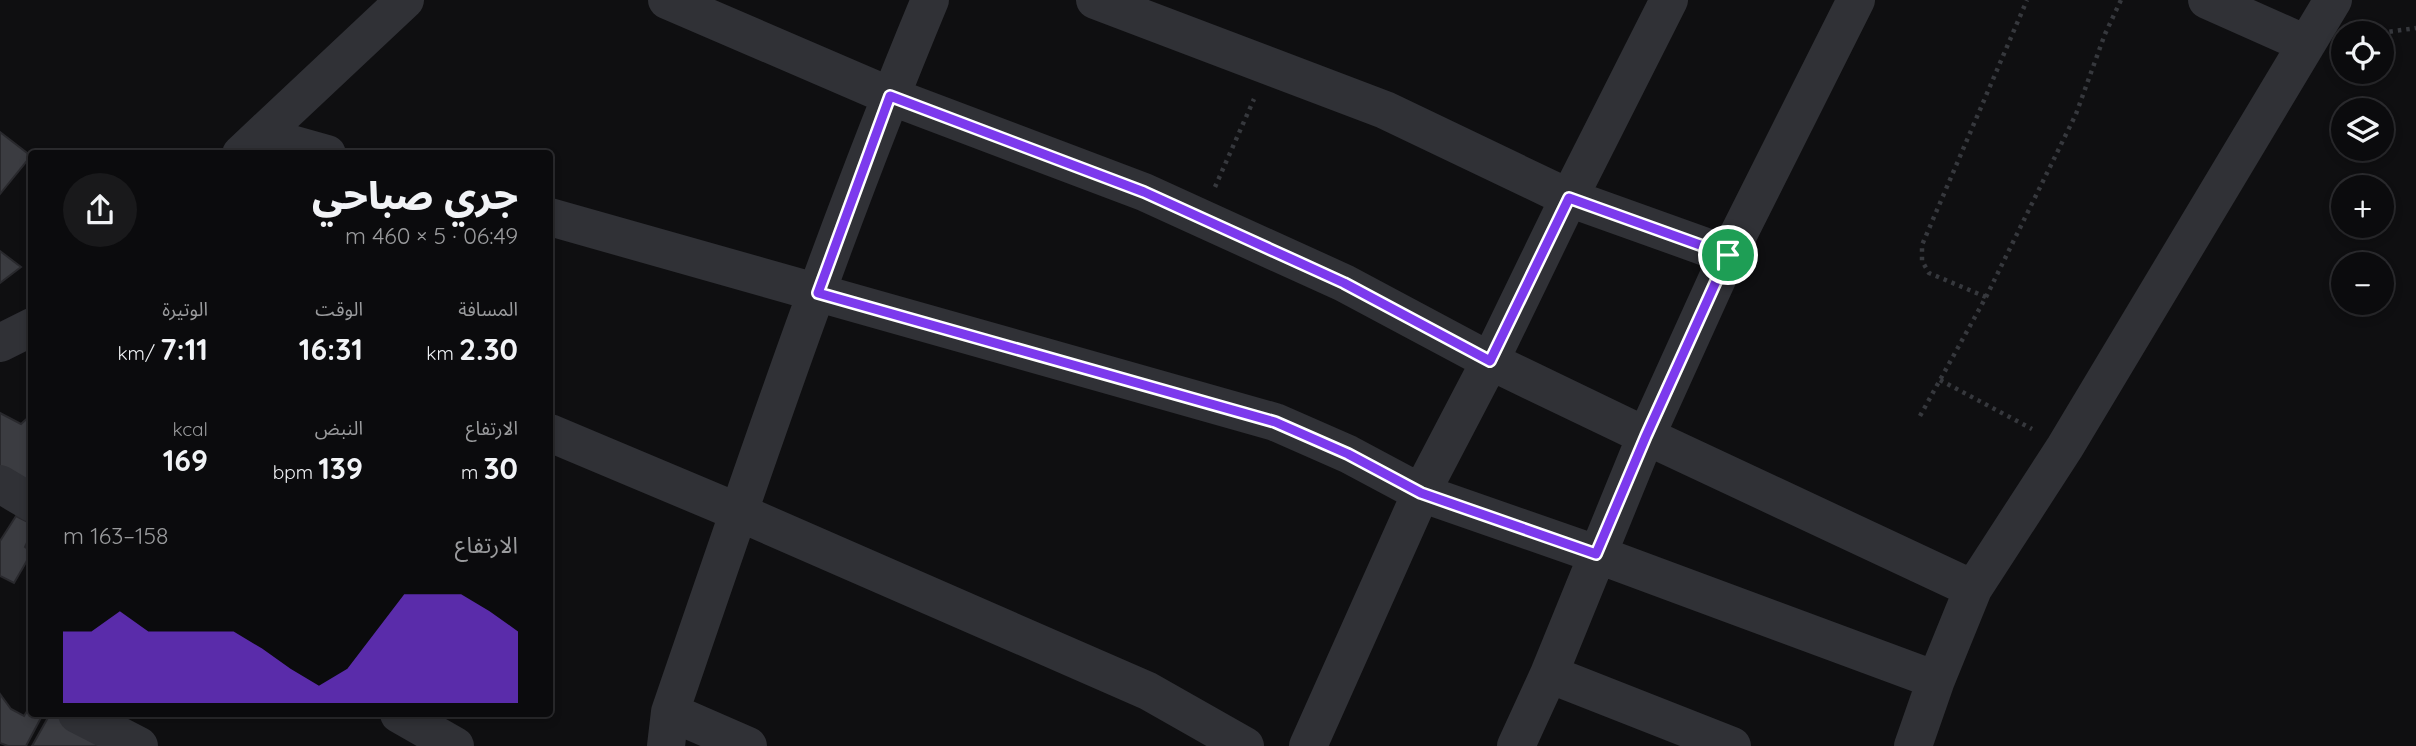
<!DOCTYPE html>
<html lang="ar">
<head>
<meta charset="utf-8">
<style>
	body { margin:0; font-family:Quicksand,"Noto Sans Arabic",sans-serif; background:#19191b; color:#f1f3f6; direction:rtl; height:100vh; display:flex; flex-direction:column; font-size:26px; white-space:nowrap }
	* { box-sizing:border-box; margin:0 }
	p { font-size:23px; color:#9a9b9d }
	.icon { flex:none; width:38px; height:38px; fill:none; stroke:currentColor; stroke-width:2; stroke-linecap:round; stroke-linejoin:round }
	.map { position:relative; flex:1; overflow:hidden; direction:ltr }
	.details { position:absolute; left:28px; top:150px; width:525px; height:567px; display:flex; flex-direction:column; background:#0b0b0d; border-radius:7px; box-shadow:0 4px 10px #0003,0 0 0 2px #2b2b2e; direction:rtl }
	.details>* { flex:none }
	.fabs { position:absolute; left:2331px; top:21px; display:grid; gap:14px }
	.fabs a { display:grid; place-items:center; width:63px; height:63px; border-radius:50%; background:#0b0b0d; box-shadow:0 4px 10px #0003,0 0 0 2px #2b2b2e; font-size:35px }
	.pin { position:absolute; display:grid; place-items:center; width:60px; height:60px; color:#fff; margin:-30px; border:4px solid #fff; border-radius:50%; box-shadow:0 2px 7px #0007 }
	.round { display:grid; place-items:center; flex:none; width:74px; height:74px; border-radius:37px; background:#19191b }
	.overview { display:flex; align-items:center; justify-content:space-between; height:119px; padding:0 35px }
	h1 { font-size:38px; font-weight:800; line-height:52px }
	.metrics { display:grid; grid-template-columns:repeat(3,1fr); gap:10px; height:119px; padding:7px 35px }
	.metrics div { display:grid; align-content:center }
	.metrics b { font-size:30px; font-weight:800 }
	.metrics small { font-size:19px; font-weight:400 }
	.metrics p { font-size:19px }
	.chart { height:196px; padding:14px 35px }
	.chart p { display:flex; justify-content:space-between }
	.chart svg { width:100%; height:126px; margin-top:7px; fill:#7c3aed; opacity:.7 }
	.map>svg:first-child { display:block }
</style>
</head>
<body>
<div class="map">
<svg width="2416" height="746" viewBox="0 0 2416 746">
	<rect width="100%" height="100%" fill="#0f0f11"/>
	<path fill="#3b3c41" stroke="#29292d" stroke-width="2" d="M 0,132 L 31,156 L 0,194 Z
		M 0,251 L 21,267 L 0,283 Z
		M 0,413 L 21,424 L 32,414 L 32,483 L 0,471 Z
		M 16,516 L 32,524 L 32,532 L 25,547 L 32,552 L 14,583 L 0,576 L 0,541 Z
		M 0,694 L 11,709 L 24,716 L 31,705 L 32,714 L 43,714 L 26,746 L 8,746 L 0,743 Z
		M 50,714 L 54,714 L 117,746 L 32,746 Z"/>
	<g fill="none" stroke-linecap="round" stroke-linejoin="round">
		<path stroke="#36383d" stroke-width="4.5" stroke-dasharray="3.5 5" stroke-linecap="butt" d="M 2381,33 L 2416,28
			M 1215,187 L 1254,99
			M 1986,297 L 1929,273 L 1922,261 L 1922,245 L 2027,0
			M 1940,380 L 2032,429
			M 1920,416 L 1986,297 L 2076,114 L 2105,34 L 2121,0"/>
		<path stroke="#303136" stroke-width="38" d="M 667,0 L 890,96 L 1144,192 L 1201,218 L 1344,283 L 1490,361 L 1646,436 L 1973,589
			M 1095,0 L 1385,110 L 1569,198 L 1728,255
			M 2207,0 L 2306,44
			M 263,136 L 327,154
			M 241,154 L 405,0
			M 550,217 L 1275,422 L 1348,454 L 1421,493 L 1596,554 L 1936,680
			M 0,343 L 32,327
			M 550,433 L 738,512 L 1148,691 L 1245,746
			M 0,484 L 32,503
			M 1549,674 L 1732,746
			M 670,712 L 748,746
			M 77,714 L 139,746
			M 399,714 L 455,746
			M 666,746 L 670,712 C 752,473 833,233 930,0
			M 1308,746 L 1421,493 L 1490,361 L 1569,198 L 1669,0
			M 1516,746 L 1549,674 L 1646,436 L 1728,255 L 1856,0
			M 1913,746 L 1936,680 L 1973,589 L 2065,447 L 2333,0"/>
	</g>
	<g fill="none" stroke-linecap="round" stroke-linejoin="round">
		<defs>
			<path id="route" d="M 890,96 L 1144,192 L 1344,283 L 1490,361 L 1569,198 L 1728,255 L 1646,436 L 1596,554 L 1421,493 L 1348,454 L 1275,422 L 818,293 Z"/>
		</defs>
		<use href="#route" stroke="#fff" stroke-width="14"/>
		<use href="#route" stroke="#7c3aed" stroke-width="9"/>
	</g>
</svg>
<div class="fabs">
<a><svg class="icon" aria-label="locate" viewBox="0 0 24 24"><circle cx="12" cy="12" r="6"/><path d="M12 2v4M12 18v4M2 12h4M18 12h4"/></svg></a>
<a><svg class="icon" aria-label="layers" viewBox="0 0 24 24"><path d="M12 4l9 5-9 5-9-5zM3 14l9 5 9-5"/></svg></a>
<a>+</a>
<a>−</a>
</div>
<div class="pin" style="left:1728px;top:255px;background:#1e9e55"><svg class="icon" aria-label="arrive" viewBox="0 0 24 24"><path d="M6 21V4h12l-3 4 3 4H6"/></svg></div>
<section class="details">
<div class="overview"><div><h1>جري صباحي</h1><p>06:49 · 5 × 460 m</p></div><a class="round"><svg class="icon" aria-label="share" viewBox="0 0 24 24"><path d="M12 15V3M7 8l5-5 5 5M5 13v7h14v-7"/></svg></a></div>
<div class="metrics">
<div><p>المسافة</p><b>2.30<small> km</small></b></div>
<div><p>الوقت</p><b>16:31</b></div>
<div><p>الوتيرة</p><b>7:11<small> /km</small></b></div>
</div>
<div class="metrics">
<div><p>الارتفاع</p><b>30<small> m</small></b></div>
<div><p>النبض</p><b>139<small> bpm</small></b></div>
<div><p>kcal</p><b>169</b></div>
</div>
<div class="chart"><p><span>الارتفاع</span>158–163 m</p>
<svg viewBox="0 0 160 44" preserveAspectRatio="none"><path d="M0 44V19L10 19L20 12L30 19L40 19L50 19L60 19L70 25L80 32L90 38L100 32L110 19L120 6L130 6L140 6L150 12L160 19V44z"/></svg>
</div>
</section>
</div>
</body>
</html>
